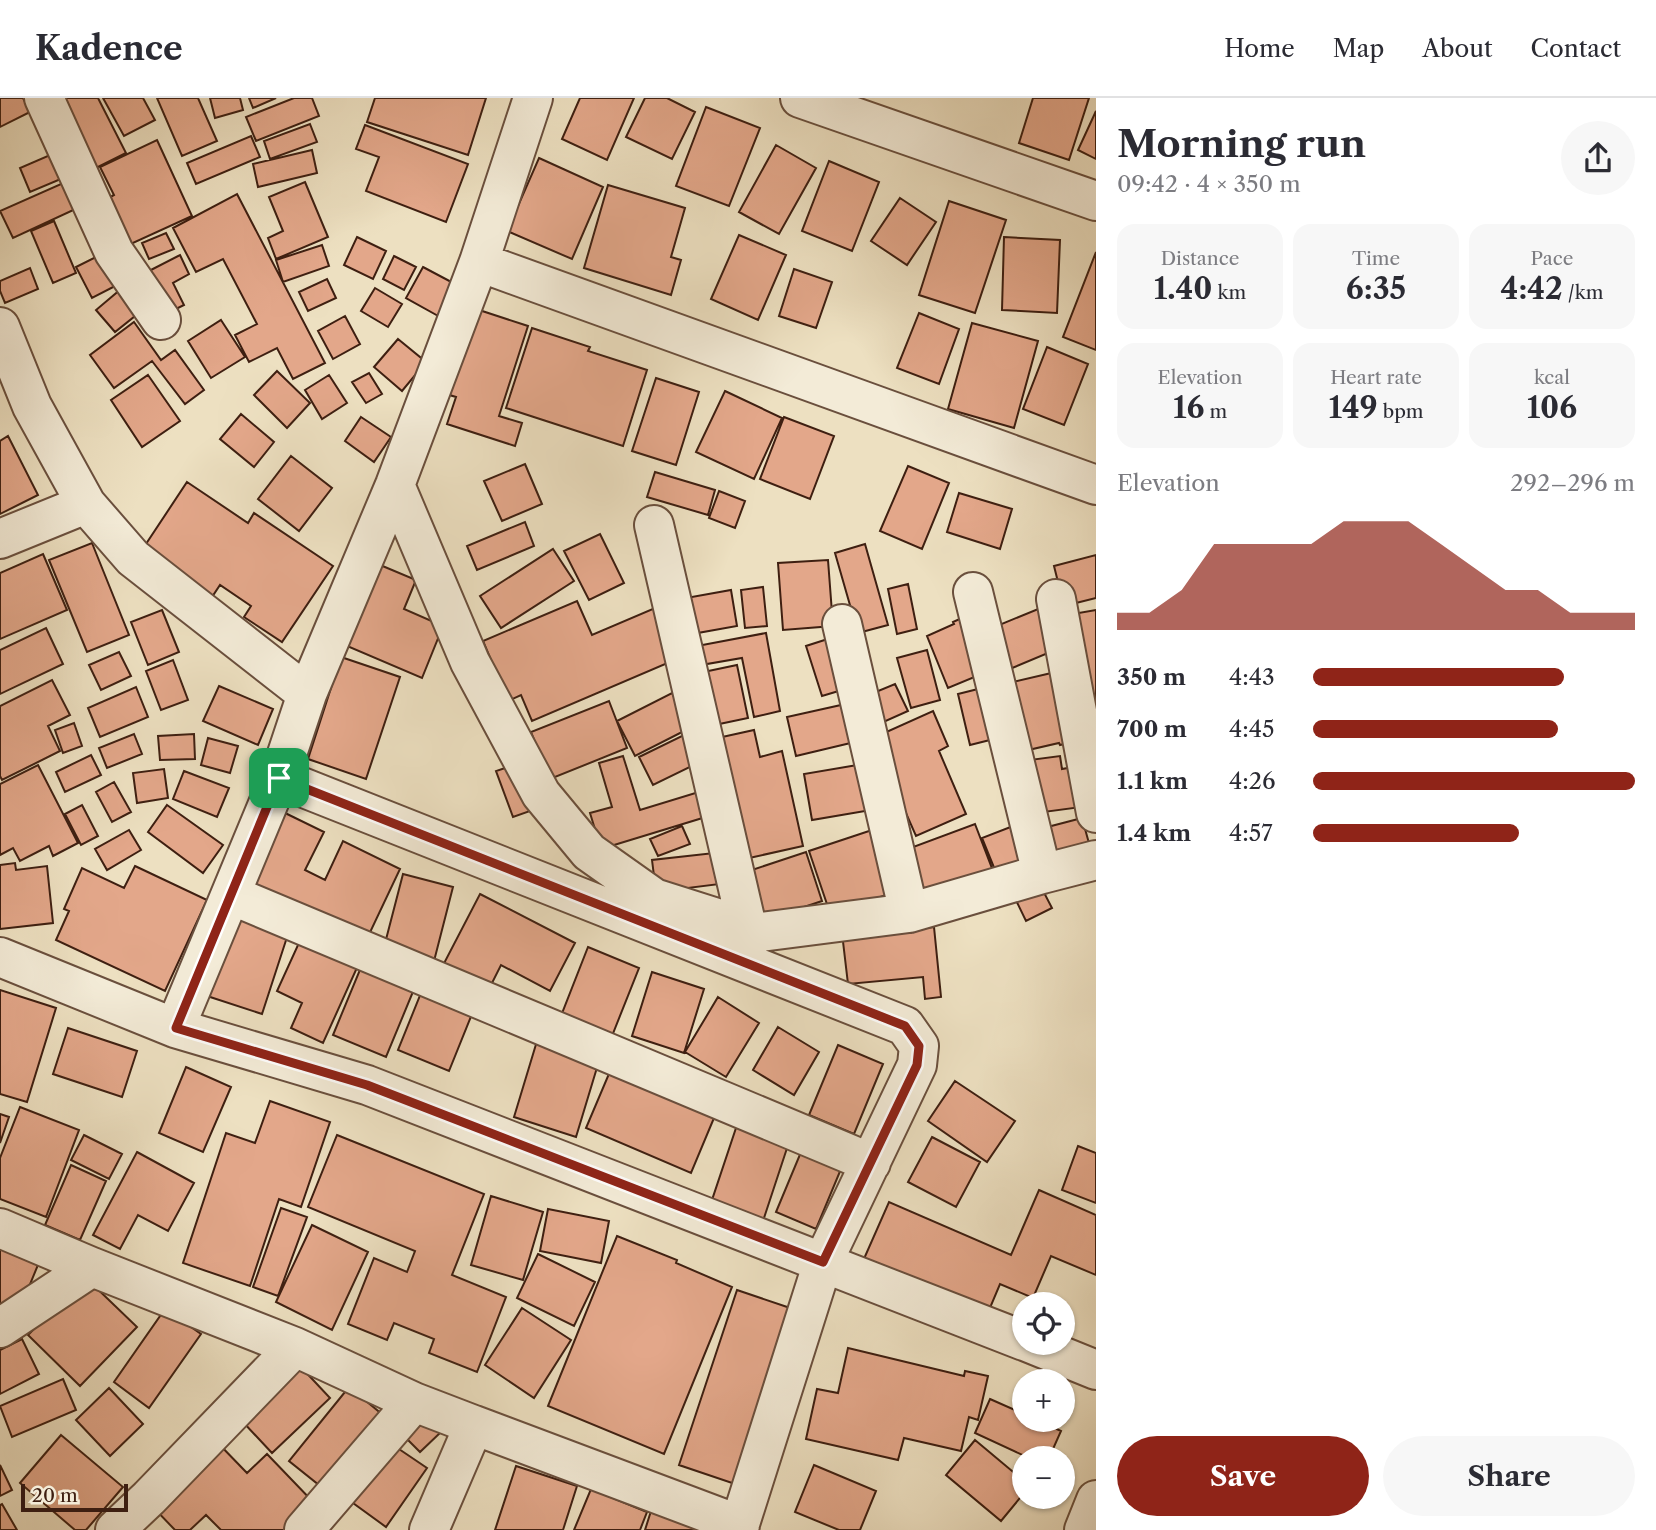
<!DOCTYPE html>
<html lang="en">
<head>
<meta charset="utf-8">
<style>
	body { margin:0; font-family:"Libre Caslon Text",serif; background:#f7f7f7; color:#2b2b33; height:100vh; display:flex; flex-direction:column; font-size:26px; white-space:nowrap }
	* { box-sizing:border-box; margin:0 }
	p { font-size:23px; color:#7c7c81 }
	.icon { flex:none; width:38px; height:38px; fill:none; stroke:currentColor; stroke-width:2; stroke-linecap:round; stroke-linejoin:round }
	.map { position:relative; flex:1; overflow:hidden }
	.side { display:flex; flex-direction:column; background:#fff; width:560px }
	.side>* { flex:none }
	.fabs { position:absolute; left:1012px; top:1194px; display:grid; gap:14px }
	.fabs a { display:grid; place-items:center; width:63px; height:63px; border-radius:50%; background:#fff; box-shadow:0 2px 5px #0004; font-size:35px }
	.scale { position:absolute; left:21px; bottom:18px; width:107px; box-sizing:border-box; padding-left:7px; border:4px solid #3e1f11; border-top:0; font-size:19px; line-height:24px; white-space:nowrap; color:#3e1f11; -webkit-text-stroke:5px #f3ebd7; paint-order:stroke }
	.pin { position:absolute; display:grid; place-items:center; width:60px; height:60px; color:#fff; margin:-30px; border-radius:14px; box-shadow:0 4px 10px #0006 }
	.round { display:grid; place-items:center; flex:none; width:74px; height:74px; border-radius:37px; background:#f7f7f7 }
	.summary { display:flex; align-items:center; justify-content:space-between; height:119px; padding:0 21px }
	h1 { font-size:38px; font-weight:700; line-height:52px }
	.metrics { display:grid; grid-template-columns:repeat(3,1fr); gap:10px; height:119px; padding:7px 21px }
	.metrics div { display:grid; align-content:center; border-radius:18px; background:#f7f7f7; text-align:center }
	.metrics b { font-size:30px; font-weight:700 }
	.metrics small { font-size:19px; font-weight:400 }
	.metrics p { font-size:19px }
	.chart { height:196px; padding:14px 21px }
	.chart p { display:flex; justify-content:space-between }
	.chart svg { width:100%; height:126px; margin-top:7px; fill:#8f2418; opacity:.7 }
	.cta { display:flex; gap:14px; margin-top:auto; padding:14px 21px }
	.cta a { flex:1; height:80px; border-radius:42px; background:#8f2418; color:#fff; font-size:28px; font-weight:700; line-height:80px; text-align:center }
	.cta a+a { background:#f7f7f7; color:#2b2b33 }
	ul { padding:0 21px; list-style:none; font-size:23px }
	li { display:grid; grid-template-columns:112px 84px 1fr; align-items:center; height:52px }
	li i { height:18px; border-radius:9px; background:#8f2418 }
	header { display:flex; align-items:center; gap:42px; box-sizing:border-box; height:98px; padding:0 35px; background:#fff; border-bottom:2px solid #e1e1e2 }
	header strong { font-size:33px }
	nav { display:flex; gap:38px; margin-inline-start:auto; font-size:24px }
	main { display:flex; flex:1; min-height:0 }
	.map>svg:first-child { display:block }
</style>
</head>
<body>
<header>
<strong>Kadence</strong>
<nav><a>Home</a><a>Map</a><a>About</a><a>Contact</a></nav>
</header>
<main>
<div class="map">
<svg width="1096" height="1432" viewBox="0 0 1096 1432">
	<rect width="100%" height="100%" fill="#ede0c1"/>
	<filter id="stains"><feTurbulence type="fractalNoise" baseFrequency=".00286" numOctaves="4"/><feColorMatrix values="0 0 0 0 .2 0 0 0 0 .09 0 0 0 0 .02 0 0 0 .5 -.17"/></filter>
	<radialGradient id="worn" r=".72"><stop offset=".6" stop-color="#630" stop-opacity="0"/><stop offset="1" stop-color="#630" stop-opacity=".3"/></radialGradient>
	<path fill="#e3a78a" stroke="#3e1f11" stroke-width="2" d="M 0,0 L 23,0 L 30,14 L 0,29 Z
		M 59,0 L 98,0 L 126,55 L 94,71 Z
		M 103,0 L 143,0 L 155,22 L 124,38 Z
		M 157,0 L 198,0 L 217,43 L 182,58 Z
		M 210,0 L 240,0 L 243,12 L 215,20 Z
		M 249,0 L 276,0 L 253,10 Z
		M 294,0 L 312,0 L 319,18 L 256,43 L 246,19 Z
		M 375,0 L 486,0 L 468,57 L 367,24 Z
		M 580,0 L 634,0 L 607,62 L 562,41 Z
		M 645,0 L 667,0 L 695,14 L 672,61 L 626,39 Z
		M 1033,0 L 1089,0 L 1069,62 L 1019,45 Z
		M 706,9 L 760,30 L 729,108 L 676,88 Z
		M 1096,13 L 1096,61 L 1078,52 Z
		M 310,26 L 317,44 L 270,61 L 264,43 Z
		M 365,27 L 468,66 L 446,124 L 366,93 L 379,59 L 356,51 Z
		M 251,38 L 260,59 L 196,86 L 187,65 Z
		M 157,42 L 192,118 L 122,150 L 101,104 L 114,97 L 100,69 Z
		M 776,47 L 816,70 L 779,136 L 739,114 Z
		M 312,52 L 317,75 L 258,89 L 253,66 Z
		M 57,54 L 68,78 L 30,94 L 20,70 Z
		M 539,60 L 603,89 L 572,161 L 507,133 Z
		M 829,63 L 879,84 L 852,153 L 802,133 Z
		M 70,82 L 82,108 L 13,140 L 0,113 Z
		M 305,84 L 328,139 L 276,161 L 268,140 L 283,133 L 269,99 Z
		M 608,87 L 685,110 L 671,159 L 681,162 L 671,197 L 584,170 Z
		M 237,96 L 325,265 L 293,281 L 277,250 L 249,264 L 235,237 L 257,226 L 223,161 L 196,174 L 173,130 Z
		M 900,100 L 936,124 L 907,167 L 871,143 Z
		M 949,103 L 1006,122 L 975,215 L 919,197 Z
		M 54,123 L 76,175 L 53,185 L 31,133 Z
		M 166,135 L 174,151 L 149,161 L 142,145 Z
		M 739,137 L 786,157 L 758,222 L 711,201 Z
		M 357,139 L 386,153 L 373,181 L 344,167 Z
		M 1004,139 L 1060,142 L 1057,215 L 1002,212 Z
		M 322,147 L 329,168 L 283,184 L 276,162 Z
		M 106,154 L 121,185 L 92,200 L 76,169 Z
		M 1096,154 L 1096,252 L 1063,239 Z
		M 180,157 L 189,176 L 173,185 L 184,207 L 166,216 L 145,175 Z
		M 394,158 L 416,169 L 404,192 L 383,181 Z
		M 423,169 L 457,187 L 440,219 L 406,200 Z
		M 30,170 L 38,191 L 5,205 L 0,193 L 0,183 Z
		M 794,171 L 832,184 L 816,230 L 779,218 Z
		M 327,181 L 336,200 L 308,213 L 299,194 Z
		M 375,190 L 402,206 L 388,229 L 361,213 Z
		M 121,191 L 140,214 L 115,234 L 96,212 Z
		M 473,210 L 528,228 L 499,318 L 522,325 L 515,348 L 447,326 L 456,299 L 446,296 Z
		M 919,215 L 959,231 L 939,286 L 897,270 Z
		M 345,218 L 360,246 L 333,261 L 318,233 Z
		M 221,222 L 245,259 L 211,280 L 188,243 Z
		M 134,224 L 161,262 L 175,252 L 204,292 L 185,306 L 152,263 L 114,290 L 90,257 Z
		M 972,225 L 1038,243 L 1014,330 L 948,311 Z
		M 532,230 L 590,249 L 588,253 L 647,272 L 623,348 L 506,310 Z
		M 398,241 L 426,264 L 402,293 L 374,269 Z
		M 1047,249 L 1088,266 L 1064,327 L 1023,311 Z
		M 277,273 L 310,305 L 287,330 L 254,297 Z
		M 369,275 L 382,296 L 366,305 L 352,284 Z
		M 148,277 L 180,323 L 142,349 L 111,302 Z
		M 329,277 L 347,305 L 322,321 L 305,292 Z
		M 656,280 L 699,294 L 676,367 L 632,353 Z
		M 725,293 L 782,320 L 754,381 L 696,354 Z
		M 241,316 L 274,344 L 254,369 L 220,341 Z
		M 361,319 L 391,339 L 374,364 L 345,343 Z
		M 784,319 L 834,338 L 810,401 L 760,381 Z
		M 8,338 L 38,397 L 0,416 L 0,343 Z
		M 291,358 L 332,390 L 299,433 L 258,401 Z
		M 525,366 L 542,406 L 502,423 L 484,383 Z
		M 908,368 L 949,385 L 922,451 L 880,433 Z
		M 655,374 L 715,392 L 708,417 L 647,399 Z
		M 187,384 L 248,425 L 254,415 L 333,468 L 282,544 L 244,519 L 251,508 L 220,487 L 210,502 L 140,455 Z
		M 719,393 L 745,403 L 735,430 L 709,420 Z
		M 959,395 L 1012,411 L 1000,451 L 947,434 Z
		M 525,424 L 534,448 L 477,472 L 467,448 Z
		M 600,436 L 624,485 L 589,502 L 564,453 Z
		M 92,445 L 129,537 L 87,554 L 49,462 Z
		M 865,446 L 888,527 L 858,535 L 835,455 Z
		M 553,451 L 574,483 L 501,530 L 480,498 Z
		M 43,456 L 67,512 L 0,541 L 0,475 Z
		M 1096,457 L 1096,500 L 1064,508 L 1054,468 Z
		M 828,462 L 833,528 L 783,532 L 778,465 Z
		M 373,464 L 416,482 L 404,511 L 443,528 L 422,580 L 340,545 Z
		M 908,486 L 917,531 L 897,536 L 888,491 Z
		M 763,489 L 767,528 L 745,530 L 741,492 Z
		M 731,492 L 737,528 L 692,536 L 686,500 Z
		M 577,503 L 592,537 L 655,510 L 677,561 L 532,623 L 521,597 L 508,603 L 483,543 Z
		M 1043,509 L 1060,550 L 1005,573 L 987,532 Z
		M 162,512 L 179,554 L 148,567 L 131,524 Z
		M 1096,512 L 1096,630 L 1067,517 Z
		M 966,518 L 989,573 L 948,590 L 927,538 L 954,526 L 953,524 Z
		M 46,530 L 63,566 L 0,596 L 0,552 Z
		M 766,535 L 780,613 L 754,619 L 742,560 L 701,567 L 697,548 Z
		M 837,538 L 852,589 L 822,598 L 806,548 Z
		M 927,552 L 940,602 L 911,610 L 897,560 Z
		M 119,554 L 131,578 L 101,592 L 89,567 Z
		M 341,559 L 400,579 L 366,681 L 308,661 Z
		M 173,562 L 188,602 L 161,612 L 146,573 Z
		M 737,567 L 748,620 L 705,629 L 694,576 Z
		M 1060,573 L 1076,643 L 1060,647 L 1059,645 L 1024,653 L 1008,585 Z
		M 52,582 L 70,617 L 48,628 L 60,653 L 2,682 L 0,678 L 0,608 Z
		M 895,586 L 908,613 L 879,626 L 866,598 Z
		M 219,588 L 273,611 L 258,647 L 203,623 Z
		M 990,588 L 1002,639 L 970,647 L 958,596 Z
		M 136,589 L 148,619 L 100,639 L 88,610 Z
		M 672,595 L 690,630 L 635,658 L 617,623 Z
		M 609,603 L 627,650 L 550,681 L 531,634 Z
		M 850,605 L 859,643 L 796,658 L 787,619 Z
		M 933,613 L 948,648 L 939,653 L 966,716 L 916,738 L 873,640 Z
		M 74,625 L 82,648 L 63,655 L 55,632 Z
		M 754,632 L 760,659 L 782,653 L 803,748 L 740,762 L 713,641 Z
		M 688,635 L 702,663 L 653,687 L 639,659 Z
		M 134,636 L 142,656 L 107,670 L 99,650 Z
		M 194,636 L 195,661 L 160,662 L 158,638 Z
		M 208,640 L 238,648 L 230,675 L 201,667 Z
		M 91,657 L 101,677 L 65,694 L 56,674 Z
		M 623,658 L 640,712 L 702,693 L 709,718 L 601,751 L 590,715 L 612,709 L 599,665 Z
		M 1060,658 L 1062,671 L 1084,667 L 1089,708 L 1029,716 L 1022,663 Z
		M 869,665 L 877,711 L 812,722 L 804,676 Z
		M 517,666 L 533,712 L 513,719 L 496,673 Z
		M 38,667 L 78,745 L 53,758 L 49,748 L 20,763 L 13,750 L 0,757 L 0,686 Z
		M 164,671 L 168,700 L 137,705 L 133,675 Z
		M 184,673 L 229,690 L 217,719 L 173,701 Z
		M 114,684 L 131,714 L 112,724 L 96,694 Z
		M 82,707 L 98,738 L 81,747 L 65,716 Z
		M 167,707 L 223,747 L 203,775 L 148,734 Z
		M 281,713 L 324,734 L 305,772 L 325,782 L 343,743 L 400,771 L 365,845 L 246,788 Z
		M 1082,720 L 1092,756 L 1046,768 L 1036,732 Z
		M 1021,725 L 1036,762 L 997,777 L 982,740 Z
		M 975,726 L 993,773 L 923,798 L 905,752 Z
		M 682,728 L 690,746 L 658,758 L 650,741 Z
		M 875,731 L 896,794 L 830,815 L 809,753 Z
		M 129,732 L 141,752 L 107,772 L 95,751 Z
		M 723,754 L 728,785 L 656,794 L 652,762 Z
		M 806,754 L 822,803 L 756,825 L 740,776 Z
		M 15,765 L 16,772 L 47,768 L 53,825 L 0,831 L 0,767 Z
		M 135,768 L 207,802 L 165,893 L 56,842 L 69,813 L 64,811 L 82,770 L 124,790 Z
		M 403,776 L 453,789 L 433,867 L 383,853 Z
		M 1038,783 L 1052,810 L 1026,823 L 1013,796 Z
		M 480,796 L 575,845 L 550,893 L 501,867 L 486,897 L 440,873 Z
		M 229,810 L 290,830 L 262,916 L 201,896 Z
		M 934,829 L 941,899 L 925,901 L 923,879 L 848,886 L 842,835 L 885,835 Z
		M 303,836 L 360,863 L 323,945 L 291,930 L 302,905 L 277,893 Z
		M 588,849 L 639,870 L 610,943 L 559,923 Z
		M 364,862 L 417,884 L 386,959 L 333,937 Z
		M 652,874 L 704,891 L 684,955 L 632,938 Z
		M 423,890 L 474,911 L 449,973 L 398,952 Z
		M 0,892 L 56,910 L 27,1004 L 0,996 Z
		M 718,899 L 759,925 L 726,979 L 685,954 Z
		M 778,929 L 819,954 L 794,997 L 753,972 Z
		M 68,930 L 137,953 L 122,999 L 53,976 Z
		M 537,943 L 599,963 L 576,1039 L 514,1019 Z
		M 838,947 L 883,966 L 854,1036 L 809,1017 Z
		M 186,969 L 231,989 L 203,1054 L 159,1035 Z
		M 611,971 L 719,1008 L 691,1075 L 586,1030 Z
		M 955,983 L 1015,1023 L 987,1064 L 928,1023 Z
		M 270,1003 L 330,1024 L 301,1109 L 279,1101 L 250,1188 L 183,1165 L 226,1035 L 255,1045 Z
		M 20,1009 L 79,1032 L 46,1119 L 0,1101 L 0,1060 Z
		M 0,1016 L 9,1019 L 0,1045 Z
		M 740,1018 L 792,1035 L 763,1123 L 711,1105 Z
		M 84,1037 L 122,1056 L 109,1081 L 71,1062 Z
		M 337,1037 L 484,1096 L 452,1177 L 506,1199 L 477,1274 L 429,1255 L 434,1241 L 394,1225 L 387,1242 L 348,1226 L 374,1160 L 407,1174 L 415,1153 L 308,1109 Z
		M 932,1039 L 980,1064 L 956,1109 L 908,1084 Z
		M 806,1042 L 846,1059 L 816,1131 L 776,1114 Z
		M 1078,1048 L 1096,1055 L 1096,1105 L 1062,1092 Z
		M 137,1054 L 194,1085 L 168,1133 L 138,1117 L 120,1151 L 93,1137 Z
		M 71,1067 L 106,1083 L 80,1142 L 45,1127 Z
		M 1039,1092 L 1096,1117 L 1096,1177 L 1051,1158 L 1033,1200 L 1000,1186 L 987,1217 L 863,1163 L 889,1104 L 1011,1157 Z
		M 491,1098 L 543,1114 L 523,1182 L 471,1167 Z
		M 281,1110 L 307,1119 L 278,1198 L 253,1189 Z
		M 548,1111 L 609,1123 L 601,1165 L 540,1153 Z
		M 312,1127 L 368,1154 L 332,1232 L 276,1204 Z
		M 617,1138 L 677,1162 L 676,1165 L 732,1189 L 664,1356 L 548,1308 Z
		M 0,1145 L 40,1162 L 19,1213 L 0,1205 Z
		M 538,1156 L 595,1184 L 574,1228 L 517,1200 Z
		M 85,1179 L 137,1229 L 80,1288 L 28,1237 Z
		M 737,1192 L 796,1212 L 738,1387 L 679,1367 Z
		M 522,1210 L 571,1242 L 534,1300 L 485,1267 Z
		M 165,1211 L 201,1236 L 149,1310 L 114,1284 Z
		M 22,1241 L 39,1276 L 0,1296 L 0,1252 Z
		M 848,1250 L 964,1278 L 965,1273 L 988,1278 L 978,1322 L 969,1319 L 961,1353 L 904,1340 L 898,1362 L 806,1341 L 817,1291 L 838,1295 Z
		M 300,1268 L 330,1300 L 272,1355 L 242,1323 Z
		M 63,1281 L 76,1312 L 12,1339 L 0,1308 Z
		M 349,1289 L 389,1322 L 329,1395 L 289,1363 Z
		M 109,1290 L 143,1326 L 110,1358 L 76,1322 Z
		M 990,1301 L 1024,1316 L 1024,1321 L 1036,1321 L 1061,1333 L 1049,1360 L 1029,1360 L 975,1335 Z
		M 424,1317 L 441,1334 L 420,1354 L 403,1337 Z
		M 61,1337 L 123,1389 L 86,1432 L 75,1432 L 20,1385 Z
		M 975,1342 L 1024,1383 L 1024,1395 L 1001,1423 L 946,1377 Z
		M 216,1343 L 247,1375 L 267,1356 L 316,1407 L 290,1432 L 221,1432 L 206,1417 L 190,1432 L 175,1432 L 151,1407 Z
		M 393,1347 L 427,1370 L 386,1429 L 353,1405 Z
		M 0,1367 L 12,1392 L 0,1398 Z
		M 814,1367 L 876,1393 L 860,1432 L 839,1432 L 795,1414 Z
		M 516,1368 L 577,1388 L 563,1432 L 495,1432 Z
		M 591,1391 L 647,1414 L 640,1432 L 574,1432 Z
		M 2,1406 L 17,1432 L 0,1432 L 0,1407 Z
		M 651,1413 L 706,1432 L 645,1432 Z"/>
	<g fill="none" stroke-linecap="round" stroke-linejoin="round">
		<defs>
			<path id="street" d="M 44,0 L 114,154 L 161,222
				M 800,0 L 1096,103
				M 479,164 L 1096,387
				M 0,229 L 32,308 L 86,406 L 133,460 L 307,596
				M 395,387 L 470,564 L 541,696 L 589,754 L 654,800 L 761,834 L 909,815 L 1042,776 L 1096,762
				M 654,427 L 747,829
				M 0,441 L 86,406
				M 973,494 L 1042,776
				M 1056,501 L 1096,715
				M 842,526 L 909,815
				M 279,680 L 905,928 L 919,948 L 917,967 L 823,1164 L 738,1432
				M 231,797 L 871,1065
				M 0,859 L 175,930 L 367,987 L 1024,1243
				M 175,930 L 279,680 L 307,596 L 395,387 L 479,164 L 533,0
				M 0,1130 L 92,1169 L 295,1249 L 414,1304 L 474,1327 L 429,1432
				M 0,1230 L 92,1169
				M 1027,1244 L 1096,1272
				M 474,1327 L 740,1427
				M 115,1432 L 149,1400 L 295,1249
				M 304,1432 L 414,1304
				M 1084,1432 L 1096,1402"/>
		</defs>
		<use href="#street" stroke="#6a4f3d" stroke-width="42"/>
		<use href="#street" stroke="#f3ebd7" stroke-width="38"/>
	</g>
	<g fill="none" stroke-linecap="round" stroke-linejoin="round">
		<defs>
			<path id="route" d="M 279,680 L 905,928 L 919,948 L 917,967 L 823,1164 L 367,987 L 176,930 Z"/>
		</defs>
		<use href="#route" stroke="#fff" stroke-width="14"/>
		<use href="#route" stroke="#8f2418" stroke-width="9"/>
	</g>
	<rect width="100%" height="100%" filter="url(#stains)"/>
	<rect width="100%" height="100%" fill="url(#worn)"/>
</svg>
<div class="fabs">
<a><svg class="icon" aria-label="locate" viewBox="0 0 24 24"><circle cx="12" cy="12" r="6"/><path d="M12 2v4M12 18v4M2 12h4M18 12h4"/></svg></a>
<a>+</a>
<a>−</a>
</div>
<div class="scale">20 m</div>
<div class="pin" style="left:279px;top:680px;background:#1e9e55"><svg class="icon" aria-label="arrive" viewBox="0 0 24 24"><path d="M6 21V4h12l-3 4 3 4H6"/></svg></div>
</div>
<section class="side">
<div class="summary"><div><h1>Morning run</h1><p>09:42 · 4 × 350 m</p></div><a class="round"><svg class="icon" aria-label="share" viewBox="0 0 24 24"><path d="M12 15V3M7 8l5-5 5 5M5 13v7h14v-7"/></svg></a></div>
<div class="metrics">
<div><p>Distance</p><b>1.40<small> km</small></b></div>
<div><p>Time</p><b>6:35</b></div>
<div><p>Pace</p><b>4:42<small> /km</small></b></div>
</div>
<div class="metrics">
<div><p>Elevation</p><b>16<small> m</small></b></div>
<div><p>Heart rate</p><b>149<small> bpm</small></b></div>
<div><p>kcal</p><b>106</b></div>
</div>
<div class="chart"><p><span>Elevation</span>292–296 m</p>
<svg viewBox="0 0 160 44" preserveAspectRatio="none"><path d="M0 44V38L10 38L20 30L30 14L40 14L50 14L60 14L70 6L80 6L90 6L100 14L110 22L120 30L130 30L140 38L150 38L160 38V44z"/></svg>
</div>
<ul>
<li><b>350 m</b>4:43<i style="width:78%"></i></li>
<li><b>700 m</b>4:45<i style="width:76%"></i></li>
<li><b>1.1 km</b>4:26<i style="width:100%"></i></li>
<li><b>1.4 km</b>4:57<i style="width:64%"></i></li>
</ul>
<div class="cta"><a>Save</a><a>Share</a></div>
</section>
</main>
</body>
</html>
